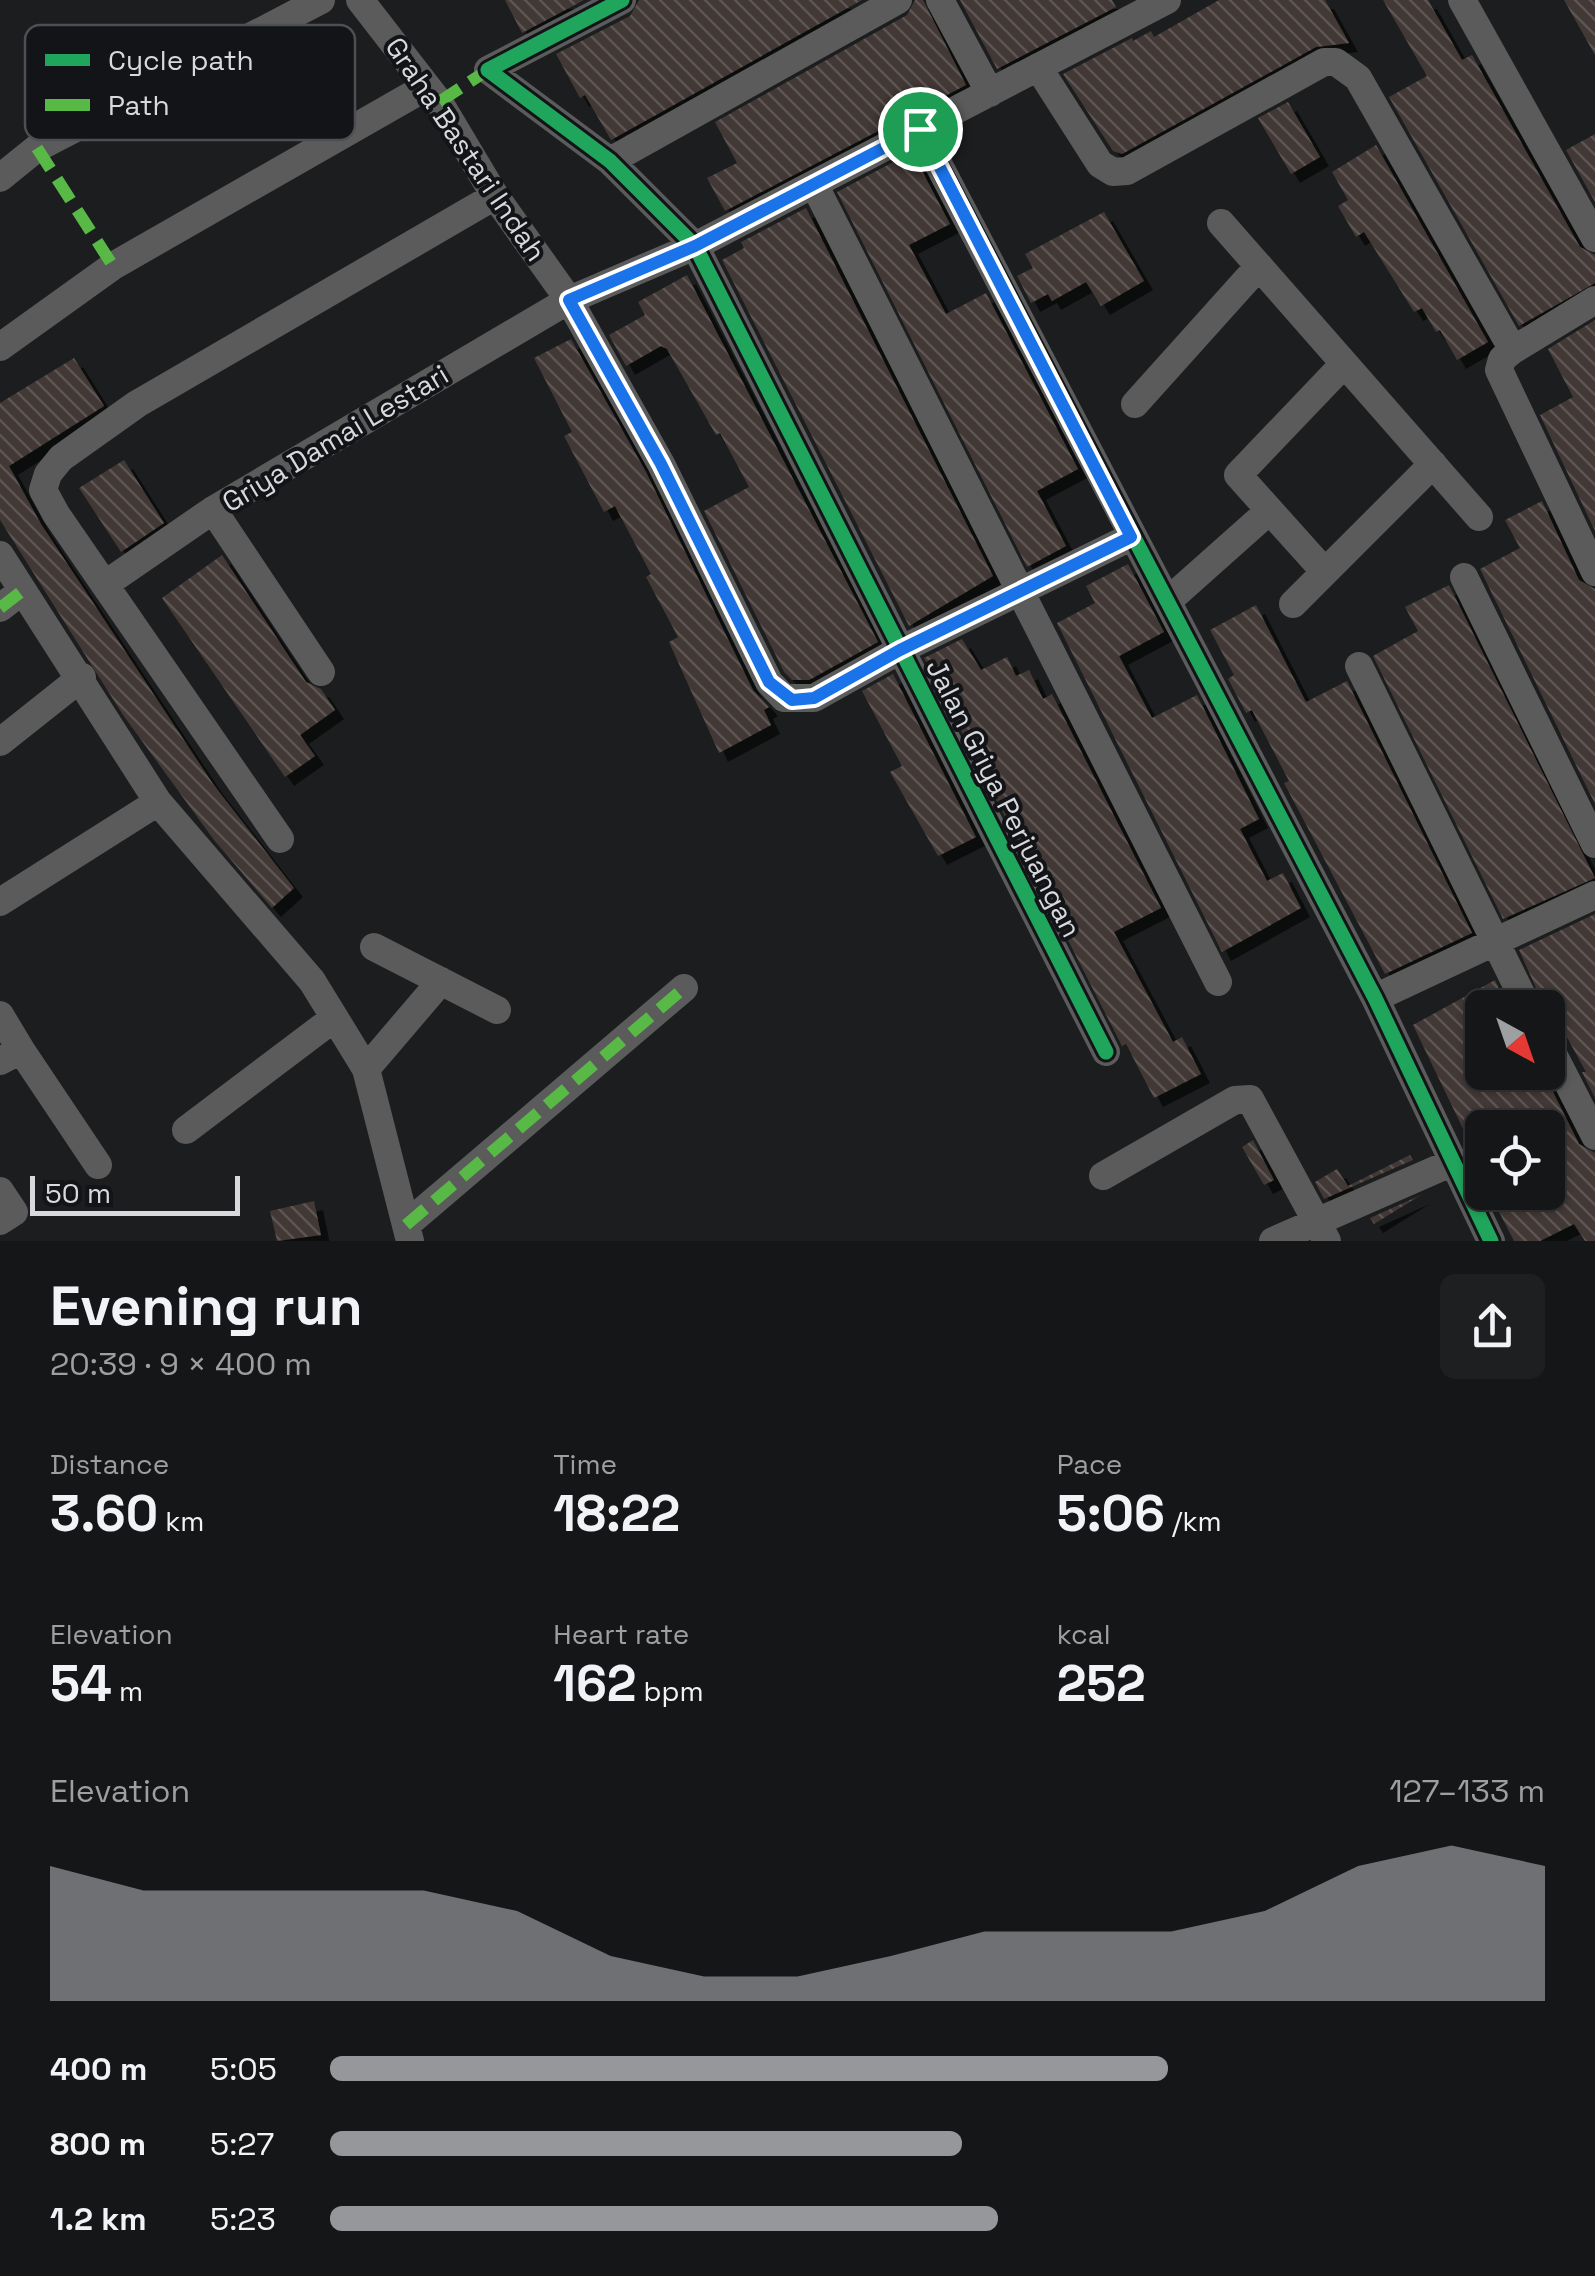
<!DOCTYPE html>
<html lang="en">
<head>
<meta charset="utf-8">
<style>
	body { margin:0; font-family:"Space Grotesk",sans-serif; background:#1e1f20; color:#f1f3f6; height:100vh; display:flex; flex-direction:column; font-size:38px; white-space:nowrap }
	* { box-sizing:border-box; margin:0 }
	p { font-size:32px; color:#9d9fa1 }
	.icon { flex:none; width:55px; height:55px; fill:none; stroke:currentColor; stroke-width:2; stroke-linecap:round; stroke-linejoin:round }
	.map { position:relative; height:1241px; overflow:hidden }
	.sheet { display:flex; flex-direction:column; background:#151617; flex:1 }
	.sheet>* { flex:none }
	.needle { width:65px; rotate:140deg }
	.fabs { position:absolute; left:1465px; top:990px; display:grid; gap:20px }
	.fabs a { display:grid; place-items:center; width:100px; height:100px; border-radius:15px; background:#151617; box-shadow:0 2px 8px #0004,0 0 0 2px #343536; font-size:50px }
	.scale { position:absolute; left:30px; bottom:25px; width:210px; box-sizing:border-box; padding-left:10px; border:5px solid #d8d9dc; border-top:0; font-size:28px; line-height:35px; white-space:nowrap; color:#d8d9dc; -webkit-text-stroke:8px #121417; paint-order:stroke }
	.pin { position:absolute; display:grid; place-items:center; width:85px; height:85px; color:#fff; margin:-42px; border:5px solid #fff; border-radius:50%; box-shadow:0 2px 10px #0007 }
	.round { display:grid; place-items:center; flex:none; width:105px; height:105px; border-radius:15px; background:#1e1f20 }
	.headline { display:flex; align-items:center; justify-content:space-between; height:170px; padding:0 50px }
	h1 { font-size:55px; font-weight:700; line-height:75px }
	.figures { display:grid; grid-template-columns:repeat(3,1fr); gap:15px; height:170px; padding:10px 50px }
	.figures div { display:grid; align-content:center }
	.figures b { font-size:50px; font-weight:700 }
	.figures small { font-size:28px; font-weight:400 }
	.figures p { font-size:28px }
	.chart { height:280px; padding:20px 50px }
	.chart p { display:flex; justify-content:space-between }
	.chart svg { width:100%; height:180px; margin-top:10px; fill:#96979a; opacity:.7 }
	ul { padding:0 50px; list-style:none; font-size:32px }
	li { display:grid; grid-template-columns:160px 120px 1fr; align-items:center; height:75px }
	li i { height:25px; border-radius:12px; background:#96979a }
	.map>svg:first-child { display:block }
</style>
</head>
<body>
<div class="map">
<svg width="1595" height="1241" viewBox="0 0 1595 1241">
	<defs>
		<pattern id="building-back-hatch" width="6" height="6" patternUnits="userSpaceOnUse" patternTransform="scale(2.5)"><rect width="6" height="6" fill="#423935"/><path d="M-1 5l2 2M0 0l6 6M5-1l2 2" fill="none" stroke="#5d5552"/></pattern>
		<filter id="shadow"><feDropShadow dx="9" dy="9" stdDeviation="0" flood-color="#0009"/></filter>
	</defs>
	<rect width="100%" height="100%" fill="#1c1d1f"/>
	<path fill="url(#building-back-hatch)" filter="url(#shadow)" d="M 505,0 L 584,0 L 522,33 Z
		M 639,0 L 862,0 L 611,140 L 585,95 L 580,98 L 556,54 L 630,16 Z
		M 915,0 L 923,0 L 966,85 L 725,211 L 707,178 L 737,163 L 715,122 L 907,15 Z
		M 960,0 L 1112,0 L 1116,7 L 997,69 Z
		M 1219,0 L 1325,0 L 1349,43 L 1316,47 L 1122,154 L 1113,151 L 1063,74 L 1132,38 L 1133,41 L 1151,31 L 1154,37 Z
		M 1383,0 L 1428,0 L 1462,60 L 1472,55 L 1580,247 L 1595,255 L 1595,283 L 1519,326 L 1389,97 L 1427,76 Z
		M 1564,0 L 1595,0 L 1595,55 Z
		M 1288,102 L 1320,157 L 1291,174 L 1258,118 Z
		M 1595,134 L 1595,202 L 1566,150 Z
		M 1376,145 L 1488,342 L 1457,360 L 1440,330 L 1436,332 L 1422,308 L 1414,312 L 1364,232 L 1356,237 L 1338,206 L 1348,200 L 1332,172 Z
		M 912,152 L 950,224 L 909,245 L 946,314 L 986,293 L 1078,469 L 1037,491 L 1066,546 L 1027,567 L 837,192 Z
		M 806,208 L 993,576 L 909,626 L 722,260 L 744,248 L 741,242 Z
		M 1104,212 L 1144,281 L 1101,306 L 1086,282 L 1052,301 L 1048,294 L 1031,303 L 1017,276 L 1033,268 L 1025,254 Z
		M 687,275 L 878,642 L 809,680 L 792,680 L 784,672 L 704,511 L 749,487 L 720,433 L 716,435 L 667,349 L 661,346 L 626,366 L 609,335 L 645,315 L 638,302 Z
		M 1595,320 L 1595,531 L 1540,415 L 1573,397 L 1548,349 Z
		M 571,339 L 646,472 L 753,690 L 769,707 L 764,710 L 771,725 L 719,753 L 669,642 L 678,637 L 646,577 L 651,574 L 615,506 L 604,512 L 564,436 L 572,432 L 534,358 Z
		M 74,358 L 104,406 L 9,466 L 41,524 L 213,784 L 294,888 L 272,908 L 214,840 L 123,715 L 0,520 L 0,403 Z
		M 124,460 L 164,523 L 121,552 L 79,488 Z
		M 1542,501 L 1579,580 L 1595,589 L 1595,804 L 1480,569 L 1520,548 L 1505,520 Z
		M 222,555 L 306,682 L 321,689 L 335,710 L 300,735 L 315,756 L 285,777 L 162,598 Z
		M 1128,564 L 1164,632 L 1119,656 L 1152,718 L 1197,695 L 1259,819 L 1240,829 L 1267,881 L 1283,873 L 1301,908 L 1222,952 L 1057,623 L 1095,603 L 1086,586 Z
		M 1449,585 L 1595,878 L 1503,919 L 1373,656 L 1418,631 L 1405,607 Z
		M 1256,605 L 1306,702 L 1347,681 L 1472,933 L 1385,974 L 1284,783 L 1289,781 L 1252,710 L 1246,713 L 1228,679 L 1234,675 L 1210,630 Z
		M 962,639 L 981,670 L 1007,657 L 1016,676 L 1029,670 L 1043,699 L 1052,694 L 1161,908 L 1114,932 L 1173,1042 L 1182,1037 L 1201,1074 L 1154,1098 L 1126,1044 L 1122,1046 L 924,658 Z
		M 893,674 L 976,837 L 938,856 L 890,772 L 902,766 L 862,691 Z
		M 1595,914 L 1595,1098 L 1582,1072 L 1586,1072 L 1551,1008 L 1545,1008 L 1519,950 Z
		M 1495,980 L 1508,1008 L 1482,1008 L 1482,1072 L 1543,1072 L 1579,1144 L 1595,1153 L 1595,1241 L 1585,1241 L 1574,1224 L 1540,1241 L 1514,1241 L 1497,1208 L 1504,1204 L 1498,1192 L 1548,1192 L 1548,1128 L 1522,1128 L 1514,1113 L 1467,1137 L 1413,1025 Z
		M 1253,1140 L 1274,1180 L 1264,1185 L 1242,1147 Z
		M 1410,1155 L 1413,1160 L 1324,1199 L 1315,1182 L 1337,1169 L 1348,1186 Z
		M 1421,1195 L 1374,1224 L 1370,1218 Z
		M 314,1201 L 321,1235 L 277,1241 L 270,1211 Z"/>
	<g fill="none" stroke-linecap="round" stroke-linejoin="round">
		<path stroke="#5c5b5b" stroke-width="28" d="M 360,0 L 439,102 L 495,196 L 569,300 L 661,464 L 769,682 L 784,698 L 814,698 L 900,650 L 1131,537
			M 622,0 L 488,70 L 610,161 L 695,246 L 1106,1052
			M 940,0 L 990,93
			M 1462,0 L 1595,238
			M 1038,67 L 1100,164 L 1113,172 L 1127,171 L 1324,62 L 1336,62 L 1358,78 L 1513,350
			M 920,129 L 1375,998 L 1491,1241
			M 610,161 L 898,0
			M 0,178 L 37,148 L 321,0
			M 814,184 L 1218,982
			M 1221,223 L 1479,517
			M 1595,300 L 1513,350 L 1502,359 L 1499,370 L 1595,572
			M 0,347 L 113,266 L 426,87
			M 1135,404 L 1259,266
			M 213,510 L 321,672
			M 0,555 L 158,802 L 312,981 L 366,1069 L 410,1241
			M 1325,572 L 1238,475 L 1344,364
			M 1464,577 L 1595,844
			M 107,583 L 213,510 L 569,300 L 695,246 L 1167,0
			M 1169,600 L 1269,511
			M 1293,604 L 1433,464
			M 0,608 L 22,591
			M 1359,666 L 1528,1008
			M 0,742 L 82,677
			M 280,839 L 56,514 L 43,490 L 48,474 L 61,458 L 137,404 L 495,196
			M 0,902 L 158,802
			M 374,947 L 497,1010
			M 1375,998 L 1595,895
			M 0,1015 L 21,1050 L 0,1061
			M 1548,1044 L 1595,1136
			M 21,1050 L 98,1165
			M 366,1069 L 441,981
			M 186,1130 L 333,1019
			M 1103,1176 L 1235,1100 L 1250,1099 L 1327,1241
			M 0,1191 L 14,1212 L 0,1221
			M 406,1225 L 684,988
			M 1273,1241 L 1451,1163"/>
		<path stroke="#58b947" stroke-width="12" stroke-dasharray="25 12" stroke-linecap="butt" d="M 439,102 L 488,70
			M 37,148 L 113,266
			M 0,608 L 22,591
			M 406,1225 L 684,988"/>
		<defs>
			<path id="cycleway" d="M 622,0 L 488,70 L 610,161 L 695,246 L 1106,1052
				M 920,129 L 1375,998 L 1491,1241"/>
		</defs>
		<use href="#cycleway" stroke="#121417" stroke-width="21"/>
		<use href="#cycleway" stroke="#20a55d" stroke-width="15"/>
	</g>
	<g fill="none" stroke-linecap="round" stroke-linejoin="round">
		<defs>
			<path id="route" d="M 920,129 L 1131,537 L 900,650 L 814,698 L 792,700 L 769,682 L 661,464 L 569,300 L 695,246 Z"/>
		</defs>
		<use href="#route" stroke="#fff" stroke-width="20"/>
		<use href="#route" stroke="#1a73e8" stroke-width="12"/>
	</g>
	<g text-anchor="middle" stroke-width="8" stroke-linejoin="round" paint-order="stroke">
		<g font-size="28" fill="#d8d9dc" stroke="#121417">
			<text transform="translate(466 149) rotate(56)" y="10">Graha Bastari Indah</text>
			<text transform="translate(335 438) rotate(-31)" y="10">Griya Damai Lestari</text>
			<text transform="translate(1004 798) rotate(63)" y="10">Jalan Griya Perjuangan</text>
		</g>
	</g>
	<rect x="25" y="25" width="330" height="115" rx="15" fill="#121417" stroke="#4d4f52" stroke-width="2.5"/>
	<rect x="45" y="54" width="45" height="12" fill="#20a55d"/>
	<rect x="45" y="99" width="45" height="12" fill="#58b947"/>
	<g font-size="28" fill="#d8d9dc">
		<text x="108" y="70">Cycle path</text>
		<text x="108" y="115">Path</text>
	</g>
</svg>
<div class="fabs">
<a><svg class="needle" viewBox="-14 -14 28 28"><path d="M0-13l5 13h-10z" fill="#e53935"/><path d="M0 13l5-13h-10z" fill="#9d9fa1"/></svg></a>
<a><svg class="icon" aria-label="locate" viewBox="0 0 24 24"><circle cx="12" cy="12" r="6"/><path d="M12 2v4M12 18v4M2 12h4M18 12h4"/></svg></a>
</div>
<div class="scale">50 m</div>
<div class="pin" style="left:920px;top:129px;background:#1e9e55"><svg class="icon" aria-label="arrive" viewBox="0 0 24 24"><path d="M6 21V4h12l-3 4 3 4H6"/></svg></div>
</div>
<section class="sheet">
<div class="headline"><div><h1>Evening run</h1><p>20:39 · 9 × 400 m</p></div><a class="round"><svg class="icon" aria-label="share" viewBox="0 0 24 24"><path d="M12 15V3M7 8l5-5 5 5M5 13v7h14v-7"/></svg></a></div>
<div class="figures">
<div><p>Distance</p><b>3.60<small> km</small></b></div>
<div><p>Time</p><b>18:22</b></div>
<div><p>Pace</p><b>5:06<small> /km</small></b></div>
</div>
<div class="figures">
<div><p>Elevation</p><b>54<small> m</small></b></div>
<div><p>Heart rate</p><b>162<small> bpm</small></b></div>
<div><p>kcal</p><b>252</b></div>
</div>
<div class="chart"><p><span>Elevation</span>127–133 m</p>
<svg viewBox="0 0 160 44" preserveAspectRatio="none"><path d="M0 44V11L10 17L20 17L30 17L40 17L50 22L60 33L70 38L80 38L90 33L100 27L110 27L120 27L130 22L140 11L150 6L160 11V44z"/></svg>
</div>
<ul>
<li><b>400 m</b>5:05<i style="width:69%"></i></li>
<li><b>800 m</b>5:27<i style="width:52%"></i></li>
<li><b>1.2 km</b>5:23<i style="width:55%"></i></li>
</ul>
</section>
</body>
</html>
